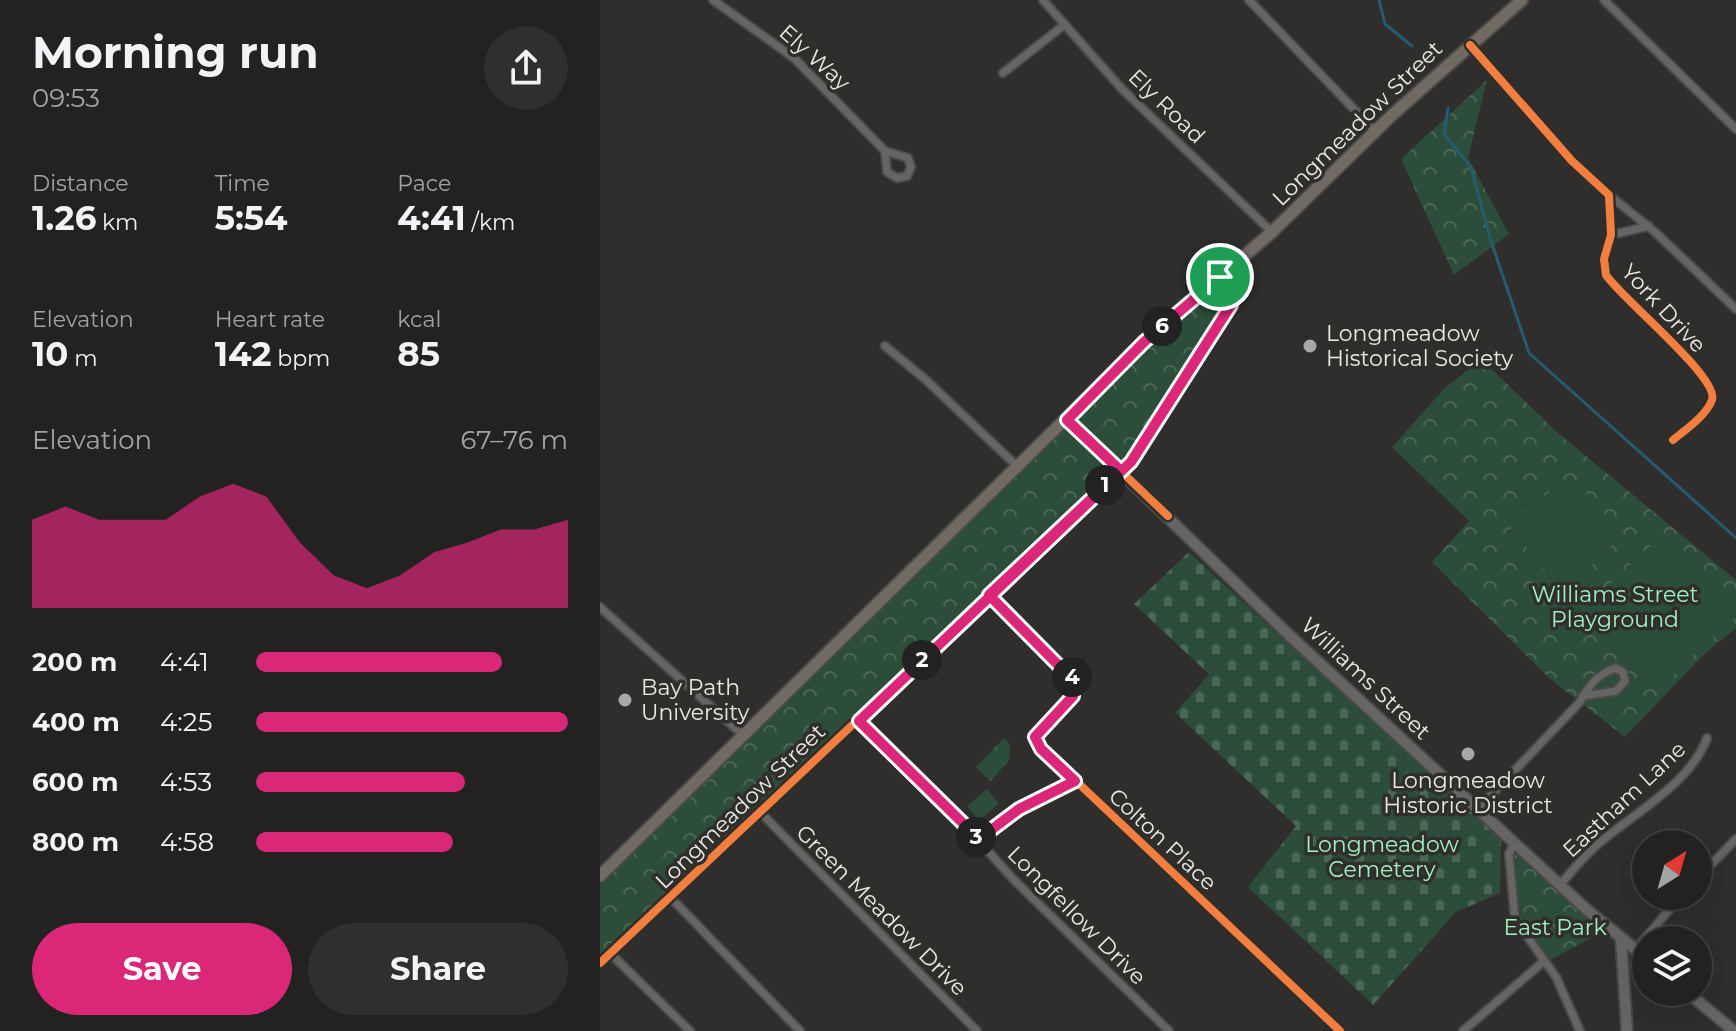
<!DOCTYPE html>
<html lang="en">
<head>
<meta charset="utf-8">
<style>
	body { margin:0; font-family:Montserrat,sans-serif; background:#2f2f2e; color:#f1f3f6; height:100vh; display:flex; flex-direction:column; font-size:30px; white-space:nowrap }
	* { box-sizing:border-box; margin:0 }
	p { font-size:26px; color:#a3a4a5 }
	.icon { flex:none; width:44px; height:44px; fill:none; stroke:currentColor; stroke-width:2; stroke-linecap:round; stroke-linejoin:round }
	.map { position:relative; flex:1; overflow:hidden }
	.drawer { display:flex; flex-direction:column; background:#232221; width:600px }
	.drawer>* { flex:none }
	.needle { width:52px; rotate:37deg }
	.controls { position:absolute; left:1032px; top:830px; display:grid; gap:16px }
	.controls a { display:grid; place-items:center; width:80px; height:80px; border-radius:50%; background:#232221; box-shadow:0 8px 32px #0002,0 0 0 2px #403f3f; font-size:40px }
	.pin { position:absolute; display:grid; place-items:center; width:68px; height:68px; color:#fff; margin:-34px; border:4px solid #fff; border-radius:50%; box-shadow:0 2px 8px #0007 }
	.km { position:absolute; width:40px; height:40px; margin:-20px; border-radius:50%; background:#222; color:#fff; font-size:22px; line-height:40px; text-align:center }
	.round { display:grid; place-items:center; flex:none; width:84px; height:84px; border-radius:42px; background:#2f2f2e }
	.headline { display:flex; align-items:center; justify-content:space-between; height:136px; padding:0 32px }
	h1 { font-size:44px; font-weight:700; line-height:60px }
	.stats { display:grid; grid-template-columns:repeat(3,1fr); gap:12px; height:136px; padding:8px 32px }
	.stats div { display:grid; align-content:center }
	.stats b { font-size:34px; font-weight:700 }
	.stats small { font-size:22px; font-weight:400 }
	.stats p { font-size:22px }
	.chart { height:224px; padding:16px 32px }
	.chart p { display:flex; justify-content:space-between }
	.chart svg { width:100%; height:144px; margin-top:8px; fill:#db2777; opacity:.7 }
	.primary-button { display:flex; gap:16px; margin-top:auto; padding:16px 32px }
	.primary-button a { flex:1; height:92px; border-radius:48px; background:#db2777; color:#fff; font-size:32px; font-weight:700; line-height:92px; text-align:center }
	.primary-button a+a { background:#2f2f2e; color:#f1f3f6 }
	ul { padding:0 32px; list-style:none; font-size:26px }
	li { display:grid; grid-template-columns:128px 96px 1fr; align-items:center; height:60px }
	li i { height:20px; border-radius:10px; background:#db2777 }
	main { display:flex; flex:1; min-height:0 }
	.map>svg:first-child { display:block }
</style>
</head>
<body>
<main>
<section class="drawer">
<div class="headline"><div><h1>Morning run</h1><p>09:53</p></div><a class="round"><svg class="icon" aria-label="share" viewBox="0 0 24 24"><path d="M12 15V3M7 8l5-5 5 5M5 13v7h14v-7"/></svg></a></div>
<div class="stats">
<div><p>Distance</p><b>1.26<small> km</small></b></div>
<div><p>Time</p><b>5:54</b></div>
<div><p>Pace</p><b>4:41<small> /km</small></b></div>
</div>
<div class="stats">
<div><p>Elevation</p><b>10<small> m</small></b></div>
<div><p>Heart rate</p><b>142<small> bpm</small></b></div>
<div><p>kcal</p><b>85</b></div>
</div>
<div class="chart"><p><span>Elevation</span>67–76 m</p>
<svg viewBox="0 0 160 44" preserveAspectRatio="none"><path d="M0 44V17L10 13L20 17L30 17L40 17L50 10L60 6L70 10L80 24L90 34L100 38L110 34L120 27L130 24L140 20L150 20L160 17V44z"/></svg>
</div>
<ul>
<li><b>200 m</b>4:41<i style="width:79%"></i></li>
<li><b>400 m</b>4:25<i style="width:100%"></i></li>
<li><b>600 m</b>4:53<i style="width:67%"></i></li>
<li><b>800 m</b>4:58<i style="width:63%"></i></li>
</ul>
<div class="primary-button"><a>Save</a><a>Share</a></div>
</section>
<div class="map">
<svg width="1136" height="1031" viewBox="0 0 1136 1031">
	<defs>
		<pattern id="cemetery-stones" width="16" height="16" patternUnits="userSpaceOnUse" patternTransform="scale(2)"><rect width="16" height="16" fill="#2c4d39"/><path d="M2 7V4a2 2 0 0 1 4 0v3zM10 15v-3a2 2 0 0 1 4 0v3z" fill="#4b6756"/></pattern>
		<pattern id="park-crowns" width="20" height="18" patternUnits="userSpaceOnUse" patternTransform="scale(2)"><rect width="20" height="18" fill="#2c4d39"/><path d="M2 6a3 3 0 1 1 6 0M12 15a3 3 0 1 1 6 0" fill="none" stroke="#4b6756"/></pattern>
	</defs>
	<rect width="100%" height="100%" fill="#2f2e2c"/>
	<path fill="url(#cemetery-stones)" d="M 589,552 L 901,839 L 900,893 L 856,912 L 773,1005 L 648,887 L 696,826 L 575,713 L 609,674 L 534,604 Z"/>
	<path fill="url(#park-crowns)" d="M 887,80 L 868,158 L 909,234 L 854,275 L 801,159 Z
		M 620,277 L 632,300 L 541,448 L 0,963 L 0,876 L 284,597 Z
		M 881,359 L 957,432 L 1136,580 L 1136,628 L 1104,654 L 1025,737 L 949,678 L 832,562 L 869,521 L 792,447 L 844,389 Z
		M 404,738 L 410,744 L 409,760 L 391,781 L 376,767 Z
		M 916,854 L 1002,932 L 948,961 C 914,920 915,907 912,856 Z"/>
	<path fill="#2c4d39" d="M 959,484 L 979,487 L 1023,533 C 1004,552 984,581 955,581 L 908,525 Z
		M 1064,533 L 1136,598 L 1136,616 L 1056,690 L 978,613 Z
		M 387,789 L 399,804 L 379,820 L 367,806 Z"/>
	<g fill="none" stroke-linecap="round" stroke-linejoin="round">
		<path stroke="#245c71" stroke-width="3" d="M 779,0 L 785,24 L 812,46
			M 848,108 L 844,134 L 871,167 L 890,238 L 929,353 L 1136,538"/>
		<defs>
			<path id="street" d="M 113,0 L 194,58 L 285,151 L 308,158 L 311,167 L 307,176 L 297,178 L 287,172 L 285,151
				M 443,0 L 522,89 L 672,232
				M 649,0 L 775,131
				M 1004,0 L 1136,129
				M 870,45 L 972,161 L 1009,195 L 1011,235 L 1004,259 L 1006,275 C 1022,299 1120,378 1112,400 C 1106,416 1085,430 1073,440
				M 403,73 L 464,25
				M 1009,195 L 1055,232 L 1136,309
				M 1011,235 L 1049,226
				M 285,346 L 326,380 L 419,468
				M 389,595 L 475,682 L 473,696 L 436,733 L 438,745 L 740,1031
				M 0,607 L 144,736
				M 259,721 L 350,809 L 414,880 L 569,1031
				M 878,809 L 979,703 C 990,685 995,676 1015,668 L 1023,672 L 1025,681 L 1016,691 L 983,696
				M 162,814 L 377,1031
				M 379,839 L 419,809 L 475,781
				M 914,843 L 909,854 L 915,919 L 956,977 L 980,1031
				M 1098,878 L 1136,839
				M 960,885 C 972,871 984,856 998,844 C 1034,813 1090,784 1107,738
				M 72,899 L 200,1031
				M 1035,950 L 1081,896
				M 12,955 L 90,1031
				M 0,963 L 531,462 L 631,305 L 632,295 L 620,277
				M 863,1031 L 944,961"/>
			<path id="secondary" d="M 467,420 L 690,636 L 986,909 L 1046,958
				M 1021,938 L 1027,1031
				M 1087,992 L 1134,1031"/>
			<path id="primary" d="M 0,876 L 544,342 L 672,232 L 791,116 L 922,0"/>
		</defs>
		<use href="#street" stroke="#494947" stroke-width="11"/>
		<use href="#secondary" stroke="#494947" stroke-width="14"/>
		<use href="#primary" stroke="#494947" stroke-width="15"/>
		<use href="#street" stroke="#666563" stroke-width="7"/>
		<use href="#secondary" stroke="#666563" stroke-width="10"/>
		<use href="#primary" stroke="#706a63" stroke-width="11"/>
		<defs>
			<path id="cycleway" d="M 870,45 L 972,161 L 1009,195 L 1011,235 L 1004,259 L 1006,275 C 1022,299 1120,378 1112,400 C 1106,416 1085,430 1073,440
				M 467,420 L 568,516
				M 389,595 L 475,682 L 473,696 L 436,733 L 438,745 L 740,1031
				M 0,963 L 531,462 L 631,305 L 632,295 L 620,277"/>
		</defs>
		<use href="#cycleway" stroke="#302e2b" stroke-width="13"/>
		<use href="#cycleway" stroke="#f27e40" stroke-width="8"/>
	</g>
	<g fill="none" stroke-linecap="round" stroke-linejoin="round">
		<defs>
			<path id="route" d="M 620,277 L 632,295 L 631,305 L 531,462 L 259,721 L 379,839 L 419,809 L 475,781 L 441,749 L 435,737 L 473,696 L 474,681 L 389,595 L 521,471 L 467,420 L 544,342 L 620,277"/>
		</defs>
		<use href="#route" stroke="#fff" stroke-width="16"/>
		<use href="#route" stroke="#db2777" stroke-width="10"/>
	</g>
	<g fill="#a9a8a6" stroke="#302e2b" stroke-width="3">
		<circle cx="710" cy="346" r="8"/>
		<circle cx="25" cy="700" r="8"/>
		<circle cx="868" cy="754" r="8"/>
	</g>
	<g text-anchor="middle" stroke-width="7" stroke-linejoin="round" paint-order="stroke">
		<g font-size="22" fill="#eae9e7" stroke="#302e2b">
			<text transform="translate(215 57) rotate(42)" y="8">Ely Way</text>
			<text transform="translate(567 106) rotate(44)" y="8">Ely Road</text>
			<text transform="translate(757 123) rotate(-44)" y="8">Longmeadow Street</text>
			<text transform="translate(1064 308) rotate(47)" y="8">York Drive</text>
			<text transform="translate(766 678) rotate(43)" y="8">Williams Street</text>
			<text transform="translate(1024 799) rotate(-43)" y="8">Eastham Lane</text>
			<text transform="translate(140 806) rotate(-44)" y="8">Longmeadow Street</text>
			<text transform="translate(563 839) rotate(43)" y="8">Colton Place</text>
			<text transform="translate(282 910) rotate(45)" y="8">Green Meadow Drive</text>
			<text transform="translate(477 915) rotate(45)" y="8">Longfellow Drive</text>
		</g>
		<g font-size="22" fill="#eae9e7" stroke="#302e2b" text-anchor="start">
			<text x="726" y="341">Longmeadow<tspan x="726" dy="25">Historical Society</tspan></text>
			<text x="41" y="695">Bay Path<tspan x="41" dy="25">University</tspan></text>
			<text x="868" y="788" text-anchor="middle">Longmeadow<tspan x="868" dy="25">Historic District</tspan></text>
		</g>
		<g font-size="22" fill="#a1f0bf" stroke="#302e2b">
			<text x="1015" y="602">Williams Street<tspan x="1015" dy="25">Playground</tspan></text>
			<text x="782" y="852">Longmeadow<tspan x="782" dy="25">Cemetery</tspan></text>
			<text x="955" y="935">East Park</text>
		</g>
	</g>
</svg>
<div class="controls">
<a><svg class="needle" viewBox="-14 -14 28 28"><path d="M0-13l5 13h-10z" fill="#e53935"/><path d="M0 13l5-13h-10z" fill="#a3a4a5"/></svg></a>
<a><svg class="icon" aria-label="layers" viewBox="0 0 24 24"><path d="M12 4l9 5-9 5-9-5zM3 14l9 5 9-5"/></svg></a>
</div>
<div class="pin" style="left:620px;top:277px;background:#1e9e55"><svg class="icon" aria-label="arrive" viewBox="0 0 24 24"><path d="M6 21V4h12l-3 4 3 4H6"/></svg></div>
<b class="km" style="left:505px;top:485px">1</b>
<b class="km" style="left:322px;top:660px">2</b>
<b class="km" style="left:376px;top:837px">3</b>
<b class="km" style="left:472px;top:677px">4</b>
<b class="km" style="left:562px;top:326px">6</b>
</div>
</main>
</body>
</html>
